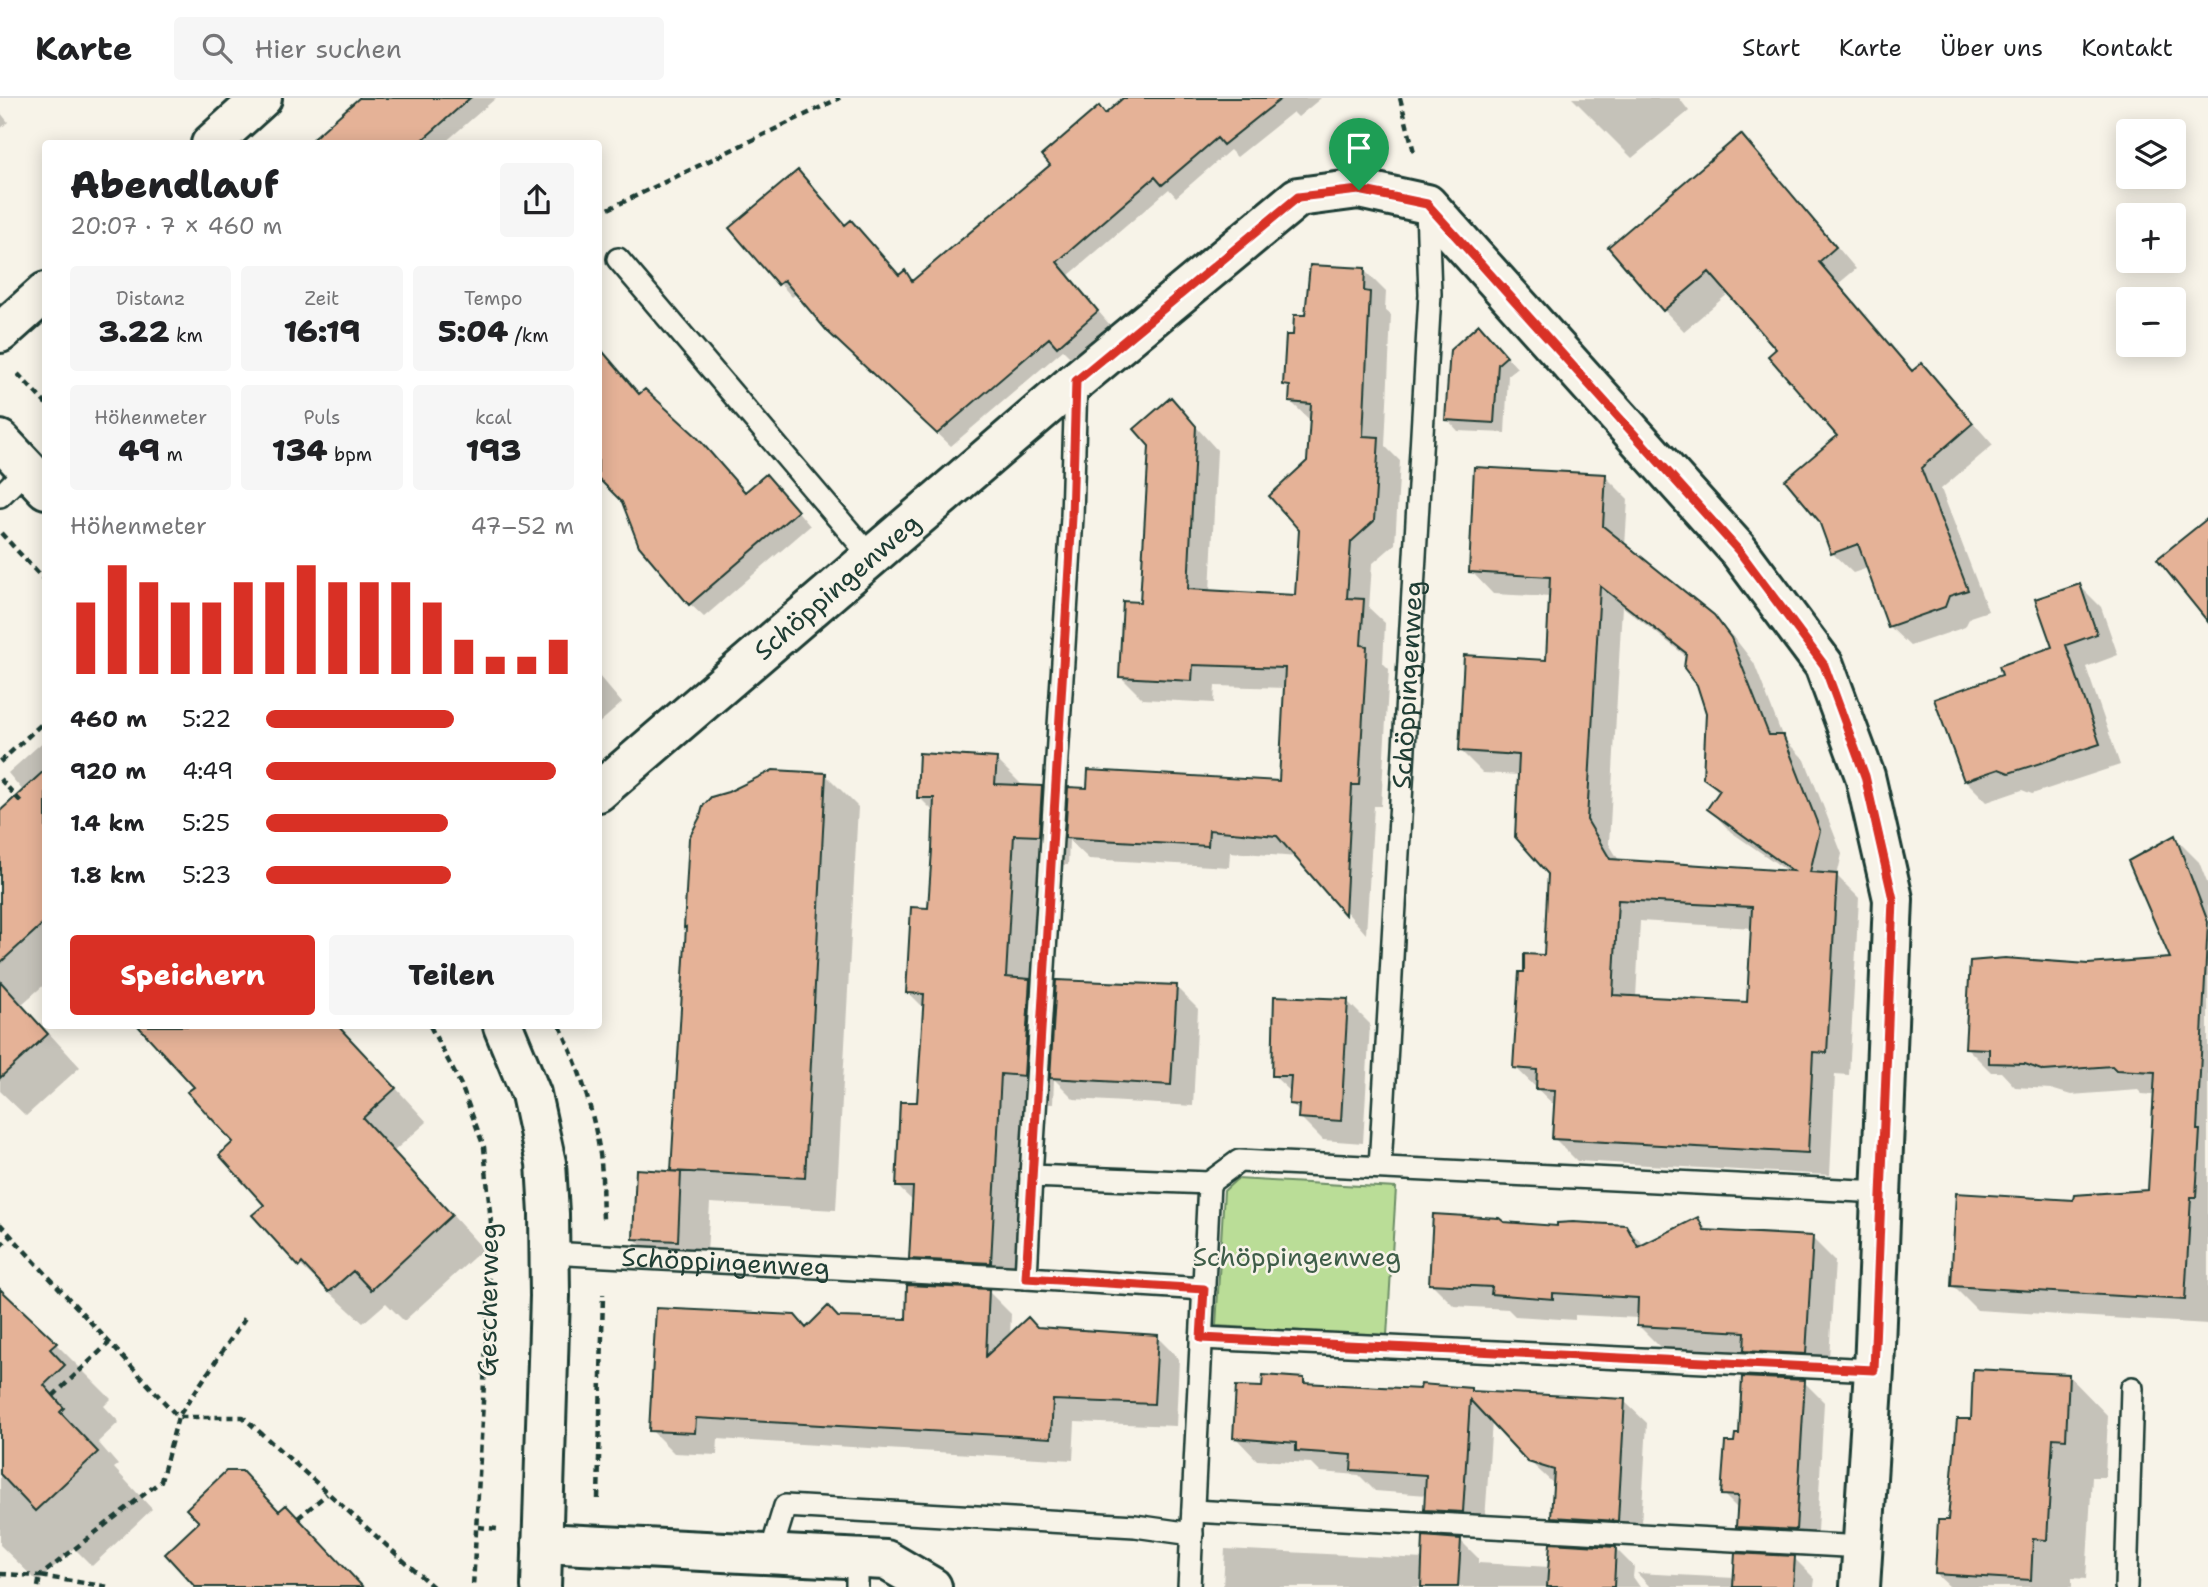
<!DOCTYPE html>
<html lang="de">
<head>
<meta charset="utf-8">
<style>
	body { margin:0; font-family:"Shantell Sans",sans-serif; background:#f6f6f6; color:#202124; height:100vh; display:flex; flex-direction:column; font-size:26px; white-space:nowrap }
	* { box-sizing:border-box; margin:0 }
	p { font-size:23px; color:#757577 }
	.icon { flex:none; width:38px; height:38px; fill:none; stroke:currentColor; stroke-width:2; stroke-linecap:round; stroke-linejoin:round }
	.map { position:relative; flex:1; overflow:hidden }
	.sheet { position:absolute; left:42px; top:42px; width:560px; height:889px; display:flex; flex-direction:column; background:#fff; border-radius:7px; box-shadow:0 4px 18px #0003 }
	.sheet>* { flex:none }
	.fabs { position:absolute; left:2116px; top:21px; display:grid; gap:14px }
	.fabs a { display:grid; place-items:center; width:70px; height:70px; border-radius:7px; background:#fff; box-shadow:0 4px 18px #0003; font-size:35px }
	.pin { position:absolute; display:grid; place-items:center; width:60px; height:60px; color:#fff; margin:-72px -30px; border-radius:50% 50% 50% 0; rotate:-45deg; box-shadow:0 0 7px #0007 }
	.pin .icon { rotate:45deg }
	.round { display:grid; place-items:center; flex:none; width:74px; height:74px; border-radius:7px; background:#f6f6f6 }
	.headline { display:flex; align-items:center; justify-content:space-between; height:119px; padding:0 28px }
	h1 { font-size:38px; font-weight:800; line-height:52px }
	.figures { display:grid; grid-template-columns:repeat(3,1fr); gap:10px; height:119px; padding:7px 28px }
	.figures div { display:grid; align-content:center; border-radius:7px; background:#f6f6f6; text-align:center }
	.figures b { font-size:30px; font-weight:800 }
	.figures small { font-size:19px; font-weight:400 }
	.figures p { font-size:19px }
	.chart { height:196px; padding:14px 28px }
	.chart p { display:flex; justify-content:space-between }
	.chart svg { width:100%; height:126px; margin-top:7px; stroke:#d93025; stroke-width:6 }
	.action { display:flex; gap:14px; margin-top:auto; padding:14px 28px }
	.action a { flex:1; height:80px; border-radius:7px; background:#d93025; color:#fff; font-size:28px; font-weight:800; line-height:80px; text-align:center }
	.action a+a { background:#f6f6f6; color:#202124 }
	ul { padding:0 28px; list-style:none; font-size:23px }
	li { display:grid; grid-template-columns:112px 84px 1fr; align-items:center; height:52px }
	li i { height:18px; border-radius:9px; background:#d93025 }
	header { display:flex; align-items:center; gap:42px; box-sizing:border-box; height:98px; padding:0 35px; background:#fff; border-bottom:2px solid #e0e0e0 }
	header strong { font-size:33px }
	nav { display:flex; gap:38px; margin-inline-start:auto; font-size:24px }
	.search { width:490px; height:63px; background:#f6f6f6; display:flex; align-items:center; gap:18px; box-sizing:border-box; padding:0 24px; border-radius:7px; color:#757577; font-size:26px }
	.map>svg:first-child { display:block }
</style>
</head>
<body>
<header>
<strong>Karte</strong>
<div class="search"><svg class="icon" aria-label="search" viewBox="0 0 24 24"><circle cx="10" cy="10" r="6"/><path d="M15 15l6 6"/></svg>Hier suchen</div>
<nav><a>Start</a><a>Karte</a><a>Über uns</a><a>Kontakt</a></nav>
</header>
<div class="map">
<svg width="2208" height="1489" viewBox="0 0 2208 1489">
	<rect width="100%" height="100%" fill="#f7f3e8"/>
	<filter id="ink" filterUnits="userSpaceOnUse"><feTurbulence type="fractalNoise" baseFrequency=".0143" numOctaves="2"/><feDisplacementMap in="SourceGraphic" scale="14" xChannelSelector="R" yChannelSelector="G"/><feConvolveMatrix kernelMatrix="1 2 1 2 8 2 1 2 1" color-interpolation-filters="sRGB"/></filter>
	<g filter="url(#ink)">
		<path fill="#badd97" stroke="#6c8d66" stroke-width="2" d="M 1237,1081 L 1396,1090 L 1387,1238 L 1216,1228 L 1224,1093 Z"/>
		<path fill="#0003" fill-rule="evenodd" d="M 360,0 L 496,0 L 443,46 L 343,46 Z
			M 1127,0 L 1321,0 L 1298,19 L 1293,14 L 1237,59 L 1230,52 L 1176,99 L 1169,91 L 1068,178 L 1110,227 L 1071,260 L 1063,252 L 951,348 L 843,246 L 797,195 L 792,199 L 732,131 L 798,74 L 846,128 L 900,179 L 905,174 L 914,184 L 1052,67 Z
			M 1572,0 L 1679,0 L 1689,13 L 1632,60 Z
			M 0,14 L 8,24 L 0,31 Z
			M 1741,39 L 1761,59 L 1856,171 L 1838,186 L 1913,274 L 1922,267 L 1993,347 L 1941,391 L 1988,513 L 1970,519 L 1965,529 L 1910,548 L 1889,528 L 1868,470 L 1853,475 L 1832,455 L 1839,338 L 1778,251 L 1729,195 L 1684,233 L 1664,212 Z
			M 1364,172 L 1386,194 L 1385,212 L 1391,217 L 1385,348 L 1400,363 L 1395,446 L 1372,466 L 1369,510 L 1385,525 L 1383,565 L 1389,571 L 1381,708 L 1374,708 L 1366,836 L 1298,759 L 1230,754 L 1229,769 L 1089,761 L 1069,742 L 1068,767 L 1043,766 L 1036,889 L 1056,910 L 1176,889 L 1198,911 L 1193,1008 L 1074,1001 L 1054,981 L 1053,1006 L 1029,1005 L 1019,1193 L 987,1192 L 1011,1216 L 1010,1238 L 1037,1231 L 1157,1239 L 1179,1261 L 1176,1328 L 1075,1324 L 1073,1362 L 718,1341 L 717,1357 L 674,1355 L 651,1332 L 806,1231 L 838,1221 L 907,1223 L 941,1190 L 911,1160 L 914,1104 L 897,1088 L 919,1006 L 925,911 L 908,894 L 930,812 L 935,715 L 919,699 L 996,661 L 1024,689 L 1041,690 L 1068,717 L 1281,685 L 1285,590 L 1215,588 L 1214,605 L 1143,601 L 1121,579 L 1142,506 L 1171,301 L 1217,352 L 1210,494 L 1297,499 L 1312,324 L 1291,304 L 1292,293 L 1285,287 L 1294,239 L 1307,218 Z
			M 1490,240 L 1517,270 L 1508,277 L 1505,335 L 1458,333 L 1447,321 Z
			M 598,249 L 640,297 L 746,395 L 780,392 L 810,428 L 704,519 L 690,506 Z
			M 1605,378 L 1628,401 L 1625,448 L 1713,519 L 1736,542 L 1754,565 L 1783,640 L 1805,662 L 1842,756 L 1837,778 L 1859,800 L 1849,977 L 1835,976 L 1830,1077 L 1577,1063 L 1554,1040 L 1556,1009 L 1515,969 L 1525,876 L 1546,859 L 1550,775 L 1520,677 L 1483,675 L 1461,653 L 1547,564 L 1551,499 L 1493,496 L 1471,473 ZM 1622,508 L 1687,559 L 1708,615 L 1705,680 L 1720,695 L 1709,711 L 1731,734 L 1789,774 L 1620,764 L 1609,746 ZM 1640,823 L 1753,830 L 1749,905 L 1636,900 Z
			M 2080,488 L 2101,509 L 2118,557 L 2086,569 L 2120,667 L 2032,696 L 2022,692 L 1987,704 L 1965,682 L 2054,550 Z
			M 598,577 L 622,605 L 598,626 Z
			M 46,641 L 46,885 L 22,906 L 80,969 L 26,1018 L 0,993 L 0,716 L 24,694 L 8,675 Z
			M 826,677 L 858,709 L 836,1112 L 710,1105 L 706,1171 L 663,1169 L 634,1140 L 676,1075 L 673,1072 L 688,831 L 686,829 Z
			M 2174,739 L 2199,764 L 2208,787 L 2208,1226 L 1977,1212 L 1953,1188 L 2075,1104 L 2150,1094 L 2155,997 L 2142,996 L 2138,992 L 2071,997 L 2051,991 L 2015,989 L 2001,974 L 1991,974 L 1966,949 L 2173,862 Z
			M 1347,903 L 1370,926 L 1363,1045 L 1323,1042 L 1300,1019 L 1300,1014 L 1291,1005 L 1292,995 L 1273,977 Z
			M 168,928 L 339,928 L 427,1024 L 394,1053 L 483,1151 L 404,1223 L 386,1205 L 363,1225 L 300,1167 L 266,1107 L 236,1044 L 196,989 L 153,942 Z
			M 1697,1122 L 1710,1134 L 1812,1140 L 1835,1163 L 1828,1277 L 1768,1275 L 1748,1255 L 1661,1250 L 1638,1227 L 1639,1220 L 1575,1217 L 1575,1222 L 1515,1218 L 1508,1211 L 1454,1208 L 1431,1185 L 1503,1126 L 1558,1129 L 1626,1129 L 1644,1147 Z
			M 0,1198 L 56,1246 L 111,1301 L 104,1308 L 119,1324 L 98,1344 L 118,1367 L 114,1370 L 152,1411 L 92,1468 L 74,1450 L 38,1484 L 0,1447 Z
			M 2069,1278 L 2108,1318 L 2105,1379 L 2092,1379 L 2086,1481 L 2072,1480 L 2072,1489 L 1950,1489 L 1936,1476 L 1972,1323 Z
			M 1303,1281 L 1309,1287 L 1422,1292 L 1470,1291 L 1474,1295 L 1624,1303 L 1647,1325 L 1640,1444 L 1575,1441 L 1553,1418 L 1555,1387 L 1529,1363 L 1492,1323 L 1484,1436 L 1448,1434 L 1426,1412 L 1427,1397 L 1375,1393 L 1359,1377 L 1320,1374 L 1311,1365 L 1257,1362 L 1235,1339 L 1264,1291 ZM 1256,1340 L 1305,1344 L 1305,1347 L 1256,1343 Z
			M 1804,1284 L 1824,1304 L 1816,1452 L 1758,1449 L 1738,1428 L 1739,1412 L 1723,1396 L 1736,1346 Z
			M 242,1375 L 281,1414 L 286,1409 L 364,1489 L 199,1489 L 201,1425 Z
			M 1460,1442 L 1478,1460 L 1478,1465 L 1550,1469 L 1616,1451 L 1634,1469 L 1633,1479 L 1640,1489 L 1223,1489 L 1225,1451 L 1424,1461 Z
			M 1794,1460 L 1815,1481 L 1814,1489 L 1650,1489 L 1637,1475 L 1735,1480 Z"/>
		<path fill="#e5b297" stroke="#1f3d34" stroke-width="2" fill-rule="evenodd" d="M 359,0 L 470,0 L 418,46 L 307,46 Z
			M 1123,0 L 1282,0 L 1223,47 L 1217,40 L 1162,87 L 1155,79 L 1057,164 L 1098,213 L 1057,249 L 1049,240 L 937,336 L 827,233 L 784,182 L 778,187 L 729,130 L 798,72 L 845,127 L 851,122 L 899,177 L 905,172 L 912,183 L 1050,67 L 1042,57 L 1099,8 L 1105,16 Z
			M 1741,36 L 1836,149 L 1819,164 L 1912,273 L 1922,265 L 1973,325 L 1921,370 L 1968,492 L 1949,498 L 1945,509 L 1888,529 L 1858,446 L 1831,456 L 1819,423 L 1785,382 L 1837,338 L 1768,258 L 1776,251 L 1709,174 L 1663,213 L 1608,149 Z
			M 1310,167 L 1365,170 L 1364,193 L 1370,194 L 1363,338 L 1379,339 L 1374,423 L 1351,444 L 1347,500 L 1364,501 L 1361,547 L 1367,548 L 1359,687 L 1352,687 L 1345,817 L 1277,738 L 1209,732 L 1208,748 L 1065,740 L 1068,689 L 1087,690 L 1088,672 L 1279,683 L 1285,570 L 1193,567 L 1192,583 L 1119,579 L 1123,503 L 1140,504 L 1149,348 L 1134,331 L 1171,299 L 1196,328 L 1188,491 L 1295,497 L 1299,432 L 1269,398 L 1307,363 L 1311,306 L 1289,304 L 1290,288 L 1283,287 L 1286,237 L 1293,237 L 1294,217 L 1305,217 Z
			M 1479,226 L 1507,258 L 1498,266 L 1494,325 L 1445,322 L 1450,252 Z
			M 598,248 L 639,296 L 645,291 L 696,338 L 745,394 L 766,376 L 798,413 L 689,507 L 639,448 L 622,404 L 598,380 Z
			M 1474,369 L 1606,376 L 1603,428 L 1714,517 L 1731,540 L 1769,637 L 1783,637 L 1820,732 L 1810,774 L 1837,776 L 1827,955 L 1813,954 L 1808,1055 L 1552,1041 L 1555,992 L 1536,991 L 1537,972 L 1513,970 L 1519,874 L 1524,874 L 1524,856 L 1544,857 L 1548,776 L 1515,739 L 1519,657 L 1459,653 L 1464,557 L 1546,562 L 1550,479 L 1469,474 ZM 1600,488 L 1686,555 L 1684,570 L 1697,587 L 1706,615 L 1703,680 L 1720,692 L 1707,711 L 1793,773 L 1610,761 L 1587,722 ZM 1618,802 L 1752,809 L 1747,904 L 1613,897 Z
			M 2208,420 L 2208,524 L 2157,461 Z
			M 2080,486 L 2097,536 L 2066,547 L 2100,646 L 2009,675 L 1999,671 L 1964,683 L 1934,601 L 2002,577 L 1999,568 L 2052,549 L 2035,501 Z
			M 919,655 L 997,660 L 995,686 L 1042,688 L 1039,738 L 1014,737 L 1006,879 L 1030,881 L 1024,978 L 1001,976 L 991,1165 L 909,1161 L 913,1089 L 896,1089 L 900,1004 L 917,1004 L 924,896 L 906,895 L 911,809 L 928,810 L 932,752 L 934,700 L 917,700 Z
			M 46,671 L 46,823 L 0,865 L 0,713 Z
			M 773,672 L 826,675 L 805,1080 L 671,1073 L 686,829 L 684,830 L 689,740 L 700,719 L 703,708 L 711,699 L 728,694 Z
			M 2175,737 L 2208,824 L 2197,1032 L 2200,1032 L 2196,1099 L 2191,1099 L 2185,1202 L 1951,1188 L 1956,1095 L 2073,1102 L 2074,1097 L 2148,1092 L 2155,974 L 2116,972 L 2112,968 L 2044,973 L 2025,966 L 1989,965 L 1989,951 L 1965,950 L 1970,863 L 2005,860 L 2088,866 L 2170,860 L 2128,763 Z
			M 1056,882 L 1177,887 L 1171,987 L 1050,980 Z
			M 0,883 L 48,936 L 0,980 Z
			M 1274,898 L 1348,901 L 1341,1023 L 1298,1020 L 1299,1007 L 1289,1006 L 1291,978 L 1272,978 Z
			M 138,928 L 338,928 L 396,990 L 363,1020 L 452,1117 L 371,1192 L 353,1173 L 329,1194 L 302,1165 L 299,1169 L 252,1117 L 264,1107 L 219,1057 L 233,1044 L 187,994 L 194,989 Z
			M 636,1071 L 681,1074 L 678,1143 L 633,1141 Z
			M 1433,1116 L 1499,1120 L 1504,1124 L 1557,1128 L 1557,1125 L 1573,1124 L 1626,1127 L 1638,1149 L 1698,1119 L 1704,1132 L 1813,1138 L 1806,1256 L 1744,1253 L 1745,1234 L 1637,1228 L 1638,1200 L 1553,1195 L 1553,1201 L 1491,1196 L 1492,1189 L 1429,1186 Z
			M 907,1187 L 989,1191 L 986,1258 L 1028,1219 L 1037,1229 L 1158,1237 L 1154,1306 L 1053,1302 L 1051,1340 L 696,1320 L 695,1335 L 649,1333 L 656,1210 L 795,1217 L 806,1230 L 828,1208 L 838,1219 L 906,1221 Z
			M 0,1191 L 57,1245 L 50,1251 L 65,1267 L 44,1287 L 64,1310 L 60,1314 L 98,1354 L 35,1413 L 0,1376 Z
			M 1973,1271 L 2069,1276 L 2066,1341 L 2053,1340 L 2047,1442 L 2033,1441 L 2031,1482 L 1935,1476 L 1938,1422 L 1948,1422 L 1957,1321 L 1971,1321 Z
			M 1263,1277 L 1304,1280 L 1304,1285 L 1420,1291 L 1421,1286 L 1471,1290 L 1471,1293 L 1625,1301 L 1618,1423 L 1551,1419 L 1554,1372 L 1528,1364 L 1470,1302 L 1463,1414 L 1424,1412 L 1426,1377 L 1351,1372 L 1352,1357 L 1296,1353 L 1296,1345 L 1233,1340 L 1236,1288 L 1262,1289 Z
			M 1742,1279 L 1805,1282 L 1796,1432 L 1736,1429 L 1738,1398 L 1721,1397 L 1725,1344 L 1734,1344 L 1735,1336 L 1739,1336 Z
			M 226,1373 L 242,1373 L 279,1413 L 286,1407 L 363,1489 L 195,1489 L 165,1456 L 199,1424 L 186,1411 Z
			M 1423,1438 L 1461,1441 L 1458,1489 L 1421,1489 Z
			M 1550,1445 L 1616,1449 L 1614,1489 L 1547,1489 Z
			M 1735,1455 L 1795,1458 L 1793,1489 L 1733,1489 Z"/>
		<g fill="none" stroke-linecap="round" stroke-linejoin="round">
			<defs>
				<g id="service">
					<path d="M 618,161 L 871,459"/>
					<path d="M 0,398 L 27,371"/>
					<path id="s1" d="M 1380,1069 L 1430,196 L 1427,110"/>
					<path d="M 1031,1078 L 1072,419 L 1076,283"/>
					<path d="M 1209,1085 L 1239,1063 L 1882,1094"/>
					<path id="s2" d="M 549,1155 L 1026,1180"/>
					<path d="M 1201,1240 L 1874,1272"/>
					<path d="M 1193,1413 L 1863,1449"/>
					<path d="M 770,1457 L 785,1408 L 1135,1428 L 1192,1436"/>
					<path d="M 857,1489 L 857,1462"/>
					<path d="M 1189,1489 L 1209,1085 L 1031,1078 L 1026,1180 L 1204,1191"/>
					<path d="M 2126,1489 L 2132,1290"/>
				</g>
				<g id="minor">
					<path d="M 211,46 L 262,0"/>
					<path d="M 0,235 L 46,194"/>
					<path d="M 0,342 L 46,391"/>
					<path id="s3" d="M 598,694 L 1076,283 L 1298,99 L 1359,91 L 1427,106 L 1739,453 L 1824,567 L 1865,678 L 1893,801 L 1874,1272 L 1860,1489"/>
					<path d="M 503,928 L 531,996 L 546,1065 L 549,1116 L 550,1198 L 541,1489"/>
					<path d="M 542,1445 L 886,1462 L 932,1489"/>
				</g>
			</defs>
			<use href="#service" stroke="#1f3d34" stroke-width="26"/>
			<use href="#minor" stroke="#1f3d34" stroke-width="44"/>
			<path stroke="#1f3d34" stroke-width="4.5" stroke-dasharray="7 5" stroke-linecap="butt" d="M 1400,0 L 1414,54
				M 598,116 L 840,0
				M 18,276 L 46,306
				M 1,435 L 46,484
				M 0,664 L 46,622
				M 0,681 L 23,706
				M 430,928 L 461,987 L 484,1049 L 492,1136 L 473,1489
				M 560,928 C 579,969 593,1011 600,1056 C 603,1077 602,1099 603,1121
				M 0,1126 L 178,1319 L 243,1319 L 433,1489
				M 0,1148 L 11,1138
				M 53,1298 L 109,1245
				M 598,1401 L 603,1196
				M 298,1420 L 327,1396
				M 478,1429 L 498,1431
				M 0,1476 L 40,1478 L 161,1383 L 178,1319 L 245,1220
				M 38,1489 L 40,1478 L 109,1489"/>
			<use href="#service" stroke="#f7f3e8" stroke-width="21"/>
			<use href="#minor" stroke="#f7f3e8" stroke-width="38"/>
		</g>
	</g>
	<g fill="none" stroke-linecap="round" stroke-linejoin="round" filter="url(#ink)">
		<defs>
			<path id="route" d="M 1359,92 L 1427,106 L 1739,453 L 1824,567 L 1865,678 L 1893,801 L 1874,1272 L 1201,1240 L 1204,1191 L 1026,1180 L 1072,419 L 1076,283 L 1298,99 Z"/>
		</defs>
		<use href="#route" stroke="#fff" stroke-width="14"/>
		<use href="#route" stroke="#d93025" stroke-width="9"/>
	</g>
	<g text-anchor="middle" stroke-width="5" stroke-linejoin="round" paint-order="stroke">
		<g font-size="26" fill="#1f3d34" stroke="#f7f3e8">
			<text dy="9" stroke="none"><textPath href="#s3" startOffset="315">Schöppingenweg</textPath></text>
			<text dy="9" stroke="none"><textPath href="#s1" startOffset="483">Schöppingenweg</textPath></text>
			<text dy="9" stroke="none"><textPath href="#s2" startOffset="177">Schöppingenweg</textPath></text>
			<text transform="translate(488 1202) rotate(-89)" y="9">Gescherweg</text>
		</g>
		<g font-size="26" fill="#3e5d48" stroke="#f7f3e8">
			<text x="1297" y="1168">Schöppingenweg</text>
		</g>
	</g>
</svg>
<div class="fabs">
<a><svg class="icon" aria-label="layers" viewBox="0 0 24 24"><path d="M12 4l9 5-9 5-9-5zM3 14l9 5 9-5"/></svg></a>
<a>+</a>
<a>−</a>
</div>
<div class="pin" style="left:1359px;top:92px;background:#1e9e55"><svg class="icon" aria-label="arrive" viewBox="0 0 24 24"><path d="M6 21V4h12l-3 4 3 4H6"/></svg></div>
<section class="sheet">
<div class="headline"><div><h1>Abendlauf</h1><p>20:07 · 7 × 460 m</p></div><a class="round"><svg class="icon" aria-label="share" viewBox="0 0 24 24"><path d="M12 15V3M7 8l5-5 5 5M5 13v7h14v-7"/></svg></a></div>
<div class="figures">
<div><p>Distanz</p><b>3.22<small> km</small></b></div>
<div><p>Zeit</p><b>16:19</b></div>
<div><p>Tempo</p><b>5:04<small> /km</small></b></div>
</div>
<div class="figures">
<div><p>Höhenmeter</p><b>49<small> m</small></b></div>
<div><p>Puls</p><b>134<small> bpm</small></b></div>
<div><p>kcal</p><b>193</b></div>
</div>
<div class="chart"><p><span>Höhenmeter</span>47–52 m</p>
<svg viewBox="0 0 160 44" preserveAspectRatio="none"><path d="M5 44V19M15 44V6M25 44V12M35 44V19M45 44V19M55 44V12M65 44V12M75 44V6M85 44V12M95 44V12M105 44V12M115 44V19M125 44V32M135 44V38M145 44V38M155 44V32"/></svg>
</div>
<ul>
<li><b>460 m</b>5:22<i style="width:61%"></i></li>
<li><b>920 m</b>4:49<i style="width:94%"></i></li>
<li><b>1.4 km</b>5:25<i style="width:59%"></i></li>
<li><b>1.8 km</b>5:23<i style="width:60%"></i></li>
</ul>
<div class="action"><a>Speichern</a><a>Teilen</a></div>
</section>
</div>
</body>
</html>
